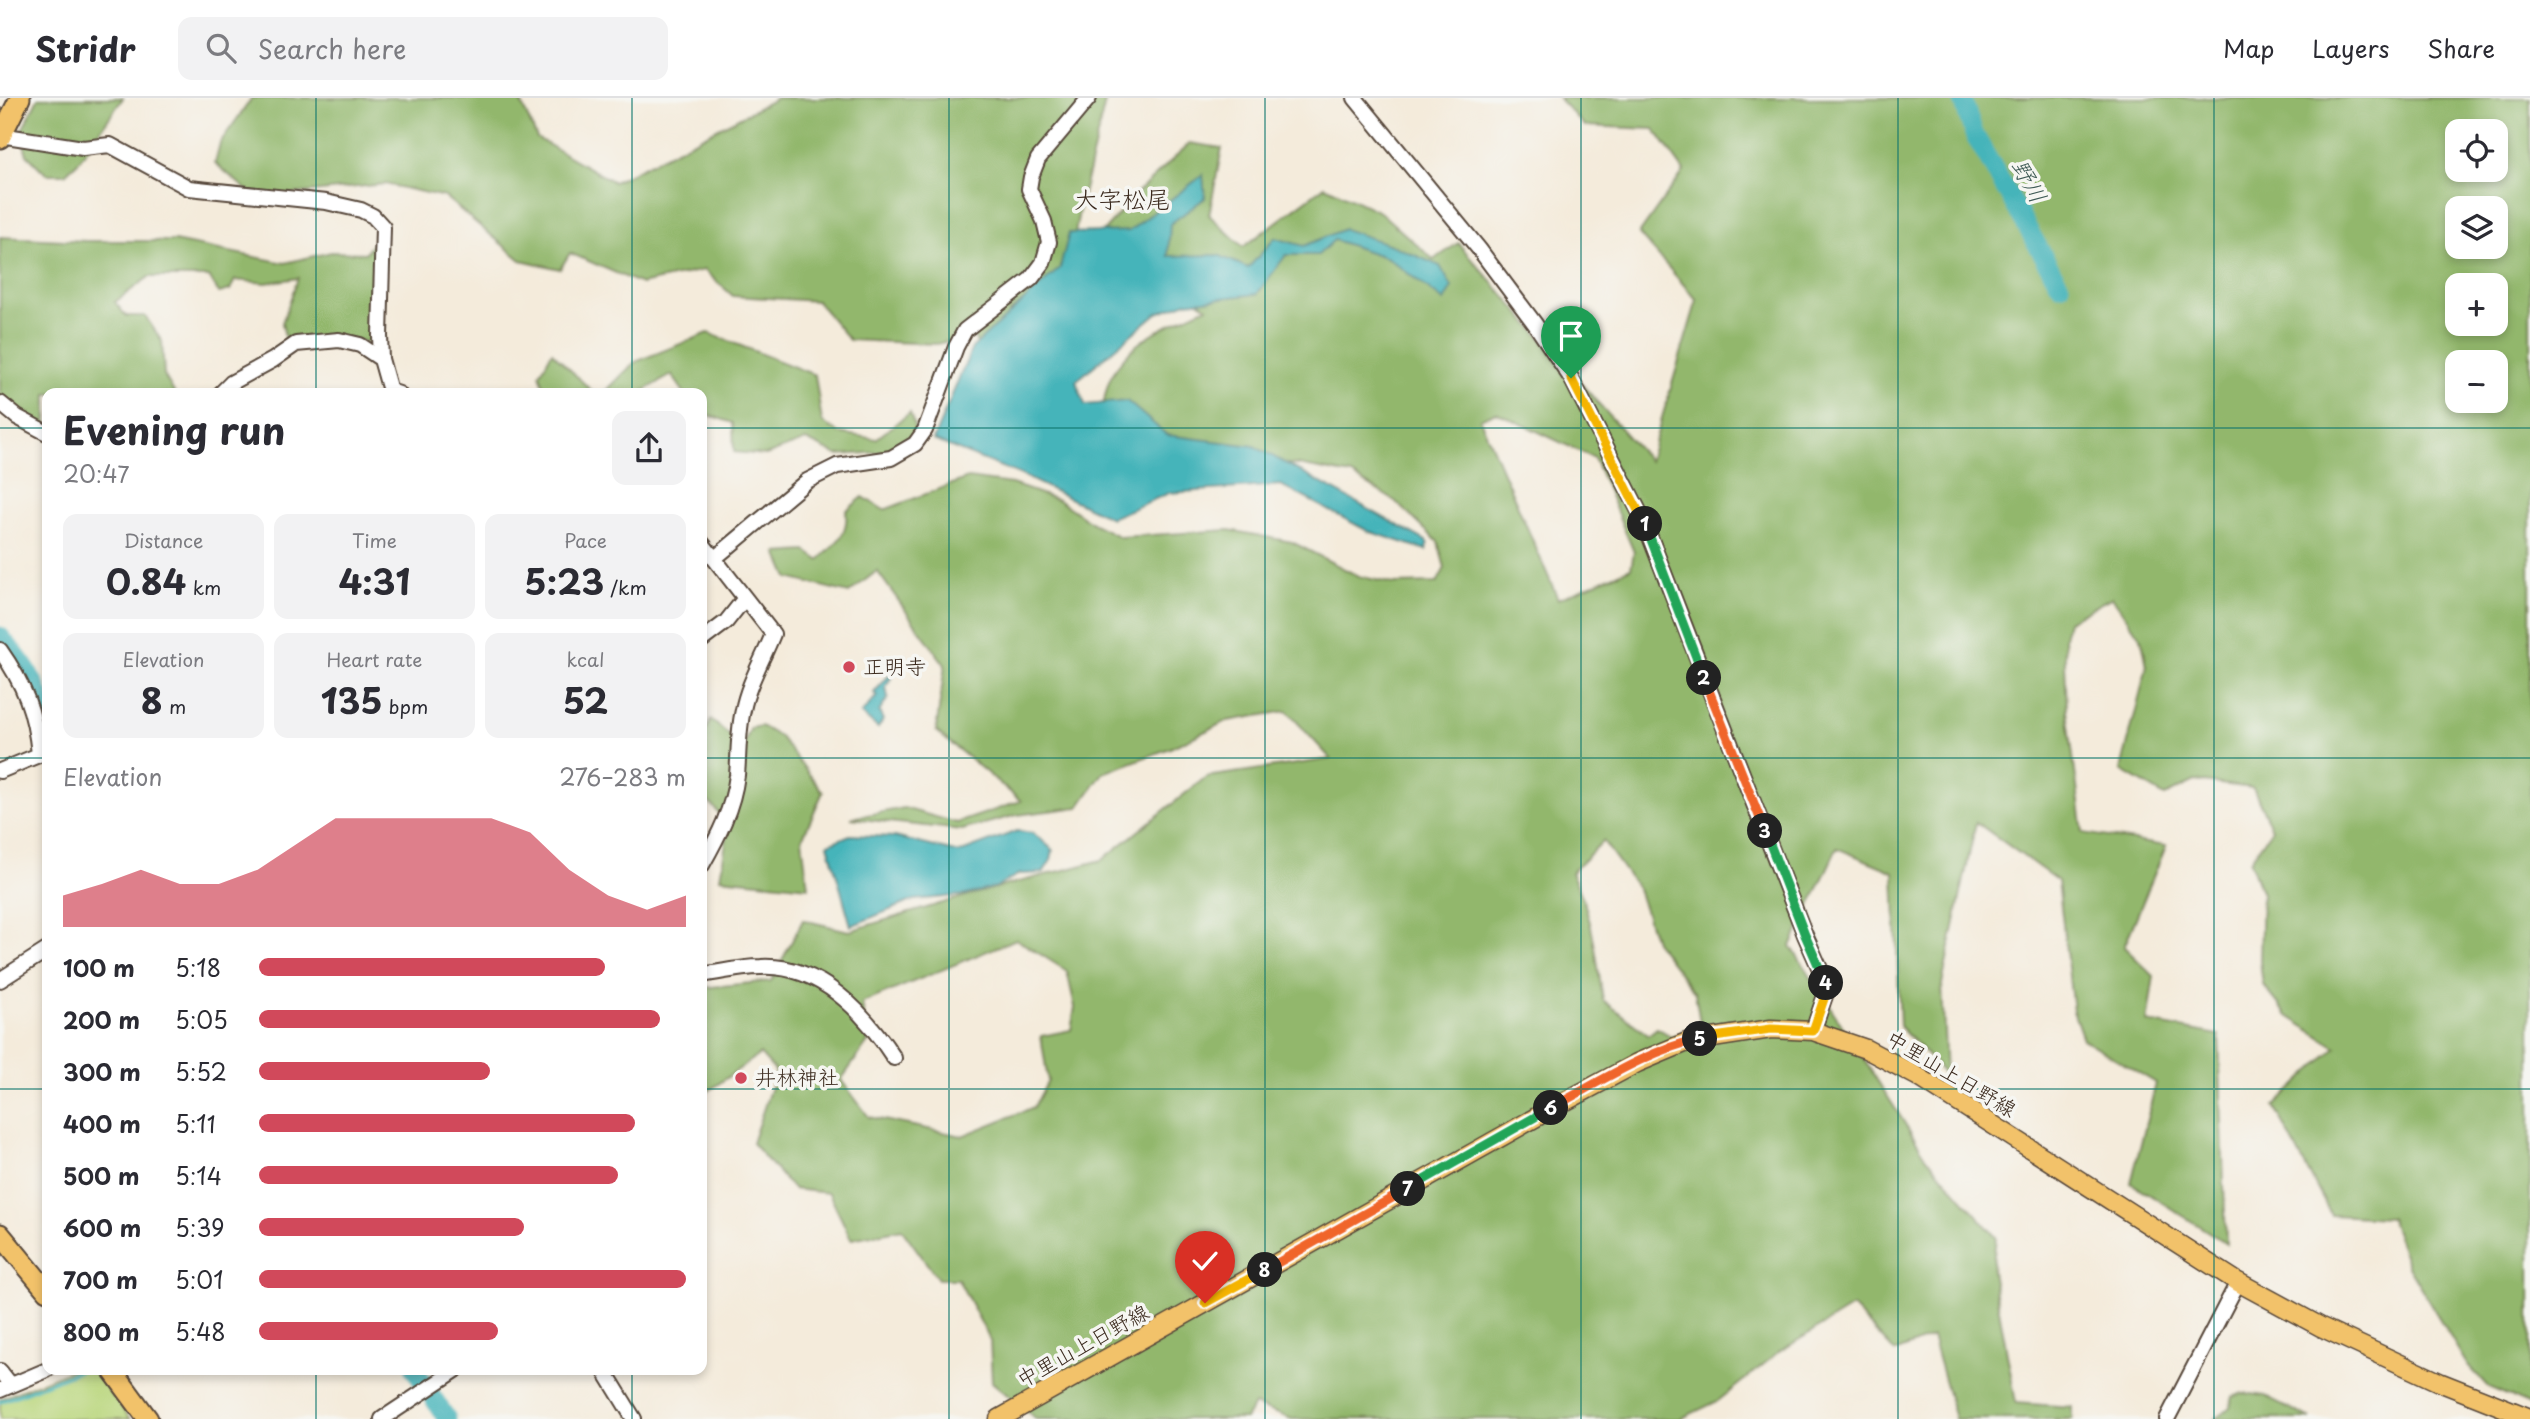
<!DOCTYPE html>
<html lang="en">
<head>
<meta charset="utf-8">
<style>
	body { margin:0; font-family:"Playpen Sans","Klee One",sans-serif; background:#f2f2f3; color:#2b2b33; height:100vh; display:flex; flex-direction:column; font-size:26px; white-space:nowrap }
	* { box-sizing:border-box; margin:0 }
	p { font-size:23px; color:#7c7c81 }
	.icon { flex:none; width:38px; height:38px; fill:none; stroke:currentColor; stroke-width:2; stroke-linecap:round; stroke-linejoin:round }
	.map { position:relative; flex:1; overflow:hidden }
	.side { position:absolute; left:42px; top:290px; width:665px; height:987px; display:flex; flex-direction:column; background:#fff; border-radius:14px; box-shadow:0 4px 10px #0003 }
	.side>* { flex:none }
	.buttons { position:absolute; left:2445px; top:21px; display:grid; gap:14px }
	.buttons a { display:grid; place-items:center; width:63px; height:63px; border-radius:14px; background:#fff; box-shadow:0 4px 10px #0003; font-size:35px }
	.pin { position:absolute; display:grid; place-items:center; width:60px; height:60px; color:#fff; margin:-72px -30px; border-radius:50% 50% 50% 0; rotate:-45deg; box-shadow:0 0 7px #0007 }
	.pin .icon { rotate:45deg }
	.km { position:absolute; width:35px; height:35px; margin:-18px; border-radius:50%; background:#222; color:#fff; font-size:19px; line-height:35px; text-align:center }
	.round { display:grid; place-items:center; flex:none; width:74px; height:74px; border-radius:14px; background:#f2f2f3 }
	.overview { display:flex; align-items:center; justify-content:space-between; height:119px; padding:0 21px }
	h1 { font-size:38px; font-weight:700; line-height:52px }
	.figures { display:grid; grid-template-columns:repeat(3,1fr); gap:10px; height:119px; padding:7px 21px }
	.figures div { display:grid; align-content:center; border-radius:14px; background:#f2f2f3; text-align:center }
	.figures b { font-size:35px; font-weight:700 }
	.figures small { font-size:19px; font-weight:400 }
	.figures p { font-size:19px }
	.chart { height:196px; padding:14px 21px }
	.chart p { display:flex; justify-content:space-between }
	.chart svg { width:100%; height:126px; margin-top:7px; fill:#d1495b; opacity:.7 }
	ul { padding:0 21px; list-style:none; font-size:23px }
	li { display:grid; grid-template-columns:112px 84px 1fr; align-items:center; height:52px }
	li i { height:18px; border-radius:9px; background:#d1495b }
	header { display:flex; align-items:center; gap:42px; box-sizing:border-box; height:98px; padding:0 35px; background:#fff; border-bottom:2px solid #e1e1e2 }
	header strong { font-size:33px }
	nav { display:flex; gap:38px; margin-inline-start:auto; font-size:24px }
	.search { width:490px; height:63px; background:#f2f2f3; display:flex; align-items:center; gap:18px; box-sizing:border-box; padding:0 24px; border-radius:14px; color:#7c7c81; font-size:26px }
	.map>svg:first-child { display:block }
</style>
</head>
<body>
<header>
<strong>Stridr</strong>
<div class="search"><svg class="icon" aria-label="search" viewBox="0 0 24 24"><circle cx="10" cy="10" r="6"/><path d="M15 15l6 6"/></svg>Search here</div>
<nav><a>Map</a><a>Layers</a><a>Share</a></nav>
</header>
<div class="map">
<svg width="2530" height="1321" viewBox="0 0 2530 1321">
	<rect width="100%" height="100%" fill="#f6f6f2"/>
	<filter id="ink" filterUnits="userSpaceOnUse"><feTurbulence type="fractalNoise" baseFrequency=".0143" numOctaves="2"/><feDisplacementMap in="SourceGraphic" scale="14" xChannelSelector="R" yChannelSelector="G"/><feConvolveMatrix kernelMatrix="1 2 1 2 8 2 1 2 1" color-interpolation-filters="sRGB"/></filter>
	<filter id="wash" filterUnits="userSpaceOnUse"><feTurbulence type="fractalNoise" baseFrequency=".00686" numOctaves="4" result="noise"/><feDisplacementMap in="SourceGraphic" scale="28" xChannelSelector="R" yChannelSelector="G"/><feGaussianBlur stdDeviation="1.57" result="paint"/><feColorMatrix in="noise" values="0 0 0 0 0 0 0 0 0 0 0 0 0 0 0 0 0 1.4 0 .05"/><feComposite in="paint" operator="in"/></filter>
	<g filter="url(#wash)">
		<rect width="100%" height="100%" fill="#f4ebdb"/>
		<path fill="#b9d67c" stroke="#7a804d" stroke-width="2" d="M 71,1272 L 93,1272 L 130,1321 L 0,1321 L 0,1301 Z"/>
		<path fill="#92b76c" stroke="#667045" stroke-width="2" fill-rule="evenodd" d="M 38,0 L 123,0 L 79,63 L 65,76 L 46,76 L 27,57 L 21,34 Z
			M 252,0 L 519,0 L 537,40 L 614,84 L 777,0 L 1106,0 L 1079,113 L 1067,180 L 1009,214 L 1007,258 L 988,272 L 974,238 L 936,246 L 849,242 L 817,203 L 733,198 L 704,172 L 641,186 L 570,155 L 560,171 L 521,162 L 445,99 L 385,86 L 256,100 L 215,65 L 220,45 Z
			M 1558,0 L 2530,0 L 2530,1307 L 2488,1289 L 2466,1265 L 2408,1168 L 2390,1120 L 2331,1117 L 2274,1008 L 2336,949 L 2288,918 L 2263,887 L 2260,863 L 2262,796 L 2250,763 L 2272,731 L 2253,690 L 2195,683 L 2165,698 L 2121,672 L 2147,568 L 2142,542 L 2112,499 L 2068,523 L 2064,539 L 2067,612 L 2083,735 L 2166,748 L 2124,849 L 2154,878 L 2147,924 L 2219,937 L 2226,1145 L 2131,1085 L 2156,985 L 2083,941 L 2073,913 L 2058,783 L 1976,724 L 1942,886 L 1946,978 L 1900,928 L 1894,774 L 1837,750 L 1791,848 L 1927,1060 L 1996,1139 L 1992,1173 L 2016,1305 L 2072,1309 L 2072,1321 L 1955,1321 L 1932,1239 L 1895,1254 L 1852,1209 L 1779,1254 L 1718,1303 L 1680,1321 L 1292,1321 L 1254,1307 L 1245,1321 L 1036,1321 L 992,1284 L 990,1242 L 958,1181 L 938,1181 L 902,1131 L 851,1141 L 829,1095 L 793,1091 L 752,1045 L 776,974 L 760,956 L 707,994 L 702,976 L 702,890 L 771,883 L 803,822 L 849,833 L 973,796 L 1102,762 L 1206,679 L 1331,661 L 1287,613 L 1227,623 L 1170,650 L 1103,675 L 1079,709 L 1017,717 L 962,732 L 851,720 L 904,710 L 957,725 L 1021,703 L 936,633 L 945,567 L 877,473 L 849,495 L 788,480 L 777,455 L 806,453 L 819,462 C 835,446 849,437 846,413 L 863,399 L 884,412 L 968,380 L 1012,386 L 1058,402 L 1094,426 L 1120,439 L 1229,432 L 1292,444 L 1358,478 L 1394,486 L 1437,485 L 1445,470 L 1438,444 L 1395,403 L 1352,377 L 1298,367 L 1193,355 L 1101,319 C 1104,306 1105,289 1112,277 C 1132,239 1171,226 1207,209 L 1101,136 L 1138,94 L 1190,45 L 1222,50 L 1209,117 L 1243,149 L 1325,88 L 1380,114 L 1434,162 L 1458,145 L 1649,363 L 1697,202 L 1639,136 L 1684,73 L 1654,31 L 1585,28 ZM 2457,33 L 2496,33 L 2496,72 L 2457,72 ZM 2457,110 L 2496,110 L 2496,149 L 2457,149 ZM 2457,187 L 2496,187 L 2496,226 L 2457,226 ZM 2457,264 L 2496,264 L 2496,303 L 2457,303 ZM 1496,314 L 1594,360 L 1634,454 L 1631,470 L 1558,501 L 1480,321 ZM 1603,743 L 1638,791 L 1655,843 L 1695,895 L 1701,930 L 1671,938 L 1657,930 L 1648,937 L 1603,902 C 1596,859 1593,813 1571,775 ZM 1016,841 L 1067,873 L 1075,909 L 1071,932 L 1041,938 L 1048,983 L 1034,1009 L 962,1038 L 869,1019 L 841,982 L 868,944 L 862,905 Z
			M 0,139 L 86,143 L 174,143 L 285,165 L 331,154 L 365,155 L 375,143 C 385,171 379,216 372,245 L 340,239 L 286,244 L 282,225 L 298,180 L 266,185 L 235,182 L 230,192 L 219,195 L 209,179 L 149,179 L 115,204 L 126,218 L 145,218 L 162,243 L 164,277 L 175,296 L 47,296 L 47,331 L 0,301 Z
			M 708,235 L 815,277 L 822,324 L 839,335 L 876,341 L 910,315 L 916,334 L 884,354 L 837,357 L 806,342 L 766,357 L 734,354 L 733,325 L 702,315 L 702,296 L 685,296 L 672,277 L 638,296 L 603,296 L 635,264 Z
			M 552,254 L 595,296 L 546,296 L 540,276 Z
			M 711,622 L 743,648 L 751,630 L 761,628 L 780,639 L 823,694 L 802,741 L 808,789 L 720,780 L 729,726 L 707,702 L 702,709 L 702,639 Z
			M 2243,1295 L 2265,1298 L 2311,1321 L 2215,1321 L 2230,1309 L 2233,1299 Z"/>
		<path fill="#44b4ba" stroke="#406f6c" stroke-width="2" d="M 1203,77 L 1205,100 L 1170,126 L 1168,158 L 1218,157 L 1248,170 L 1275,140 L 1304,148 L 1344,131 L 1394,148 L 1440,168 L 1452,189 L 1444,203 L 1388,160 L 1334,142 L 1318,157 L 1286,157 L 1257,196 L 1187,204 L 1157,215 L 1076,283 L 1085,307 L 1127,303 L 1167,337 L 1254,348 L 1428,444 L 1426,452 L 1368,433 L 1281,387 L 1169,395 L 1111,420 L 1019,376 L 933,342 L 972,250 L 1060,170 L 1069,135 L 1129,133 Z
			M 890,576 L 892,578 L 886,589 L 888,600 L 879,614 L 883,622 L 878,630 L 861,616 L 877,598 L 874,595 Z
			M 1017,733 L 1033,735 L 1053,752 L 1051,762 L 1043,775 L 1019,776 L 996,789 L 966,797 L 914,802 L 851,828 L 828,746 L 850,737 L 895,739 L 959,755 Z"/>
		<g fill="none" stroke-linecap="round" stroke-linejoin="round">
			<path stroke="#44b4ba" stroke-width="3.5" d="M 0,1304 L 81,1272"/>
			<path stroke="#44b4ba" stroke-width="19" d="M 1962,0 L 1974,36 L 2060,187
				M 0,538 C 25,566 37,583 47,620
				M 415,1272 L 447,1321"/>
		</g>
	</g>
	<g filter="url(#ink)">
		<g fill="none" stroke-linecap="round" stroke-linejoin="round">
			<defs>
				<path id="minor" d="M 1355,0 L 1479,151 L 1535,226 L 1571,280 L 1643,421 L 1805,837 L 1828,889 L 1813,933
					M 0,37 L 83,50 L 110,47 L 189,90 L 326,104 L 361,112 L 373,118 L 383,129 L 380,238 L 381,261 L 390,293 L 399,296
					M 220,296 L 231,285 L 273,262 L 296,246 L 339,242 L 360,247 L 381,261
					M 0,305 L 17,319 L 47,335
					M 702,445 L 773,536 C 763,561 748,586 743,612 C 738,633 739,655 737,677 C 733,710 718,739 702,767
					M 715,460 L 807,383 L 837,368 L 891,360 L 915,346 L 925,332 L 956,249 L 965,232 L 1031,181 L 1043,165 L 1049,144 L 1044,123 L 1029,91 L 1031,79 L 1038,61 L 1089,0
					M 702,542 L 726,524 L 745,500
					M 0,552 C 24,586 35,614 39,656
					M 0,673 L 46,654
					M 702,877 C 721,874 742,869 761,869 C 820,866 865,915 894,960
					M 0,882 L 47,852
					M 604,1272 L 634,1321
					M 0,1273 L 11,1287
					M 0,1292 L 47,1272
					M 382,1321 L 456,1272
					M 2167,1321 L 2238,1184"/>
				<path id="major" d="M 999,1321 L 1549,1012 L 1637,965 L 1687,944 L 1771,931 L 1813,933 L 1866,951 L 1917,978 L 2238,1184 L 2321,1229 L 2439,1284 L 2530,1320"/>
				<path id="highway" d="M 0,40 L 20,0
					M 0,1136 L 47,1193
					M 112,1272 L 148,1321"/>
			</defs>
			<use href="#minor" stroke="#57473a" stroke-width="18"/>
			<use href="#major" stroke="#57473a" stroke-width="21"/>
			<use href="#highway" stroke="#57473a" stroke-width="23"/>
			<use href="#minor" stroke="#fff" stroke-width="14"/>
			<use href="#major" stroke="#f2c26a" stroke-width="18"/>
			<use href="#highway" stroke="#f2c26a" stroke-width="19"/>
		</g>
	</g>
	<g fill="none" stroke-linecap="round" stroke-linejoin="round" filter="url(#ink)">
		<defs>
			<path id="split-1" d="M 1571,280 L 1645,426"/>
			<path id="split-2" d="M 1645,426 L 1704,580"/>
			<path id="split-3" d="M 1704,580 L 1765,733"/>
			<path id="split-4" d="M 1765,733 L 1805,837 L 1826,885"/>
			<path id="split-5" d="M 1700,941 L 1771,931 L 1813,933 L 1828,889 L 1826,885"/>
			<path id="split-6" d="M 1551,1010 C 1596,986 1650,951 1700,941"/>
			<path id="split-7" d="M 1408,1091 L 1551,1010"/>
			<path id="split-8" d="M 1265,1172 L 1408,1091"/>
			<path id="split-9" d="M 1205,1205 L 1265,1172"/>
		</defs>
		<use href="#split-1" stroke="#fff" stroke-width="14"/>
		<use href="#split-2" stroke="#fff" stroke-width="14"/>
		<use href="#split-3" stroke="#fff" stroke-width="14"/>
		<use href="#split-4" stroke="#fff" stroke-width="14"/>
		<use href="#split-5" stroke="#fff" stroke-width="14"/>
		<use href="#split-6" stroke="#fff" stroke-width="14"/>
		<use href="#split-7" stroke="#fff" stroke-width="14"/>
		<use href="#split-8" stroke="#fff" stroke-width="14"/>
		<use href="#split-9" stroke="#fff" stroke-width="14"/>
		<use href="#split-1" stroke="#f5b400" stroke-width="9"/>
		<use href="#split-2" stroke="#22a559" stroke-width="9"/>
		<use href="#split-3" stroke="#f0652b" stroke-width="9"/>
		<use href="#split-4" stroke="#22a559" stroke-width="9"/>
		<use href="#split-5" stroke="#f5b400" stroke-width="9"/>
		<use href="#split-6" stroke="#f0652b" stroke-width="9"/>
		<use href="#split-7" stroke="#22a559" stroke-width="9"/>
		<use href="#split-8" stroke="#f0652b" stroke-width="9"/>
		<use href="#split-9" stroke="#f5b400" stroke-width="9"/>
	</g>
	<path fill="none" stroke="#0f766e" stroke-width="2" stroke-opacity="0.55" d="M 316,0 L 316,296M 632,0 L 632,296M 949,0 L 949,1321M 1265,0 L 1265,1321M 1581,0 L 1581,1321M 1898,0 L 1898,1321M 2214,0 L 2214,1321M 0,330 L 47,330M 702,330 L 2530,330M 0,660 L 47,660M 702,660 L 2530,660M 0,991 L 47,991M 702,991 L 2530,991M 316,1272 L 316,1321M 632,1272 L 632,1321"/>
	<g fill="#d1495b" stroke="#f6f6f2" stroke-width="2.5">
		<circle cx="849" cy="569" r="7"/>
		<circle cx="741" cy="980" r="7"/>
	</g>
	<g text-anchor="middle" stroke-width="7" stroke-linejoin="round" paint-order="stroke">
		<g font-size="21" fill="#3b2a1e" stroke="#f6f6f2" text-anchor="start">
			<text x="863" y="576">正明寺</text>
			<text x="755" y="987">井林神社</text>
		</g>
		<g font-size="21" fill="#3b2a1e" stroke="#f6f6f2">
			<text transform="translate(1951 976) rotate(31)" y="7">中里山上日野線</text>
			<text transform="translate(1083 1248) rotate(-29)" y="7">中里山上日野線</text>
		</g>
		<g font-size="23" font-style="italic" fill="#3e5a55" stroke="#f6f6f2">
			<text transform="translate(2029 83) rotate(61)" y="8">野川</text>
		</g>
		<g font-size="24" fill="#3b2a1e" stroke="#f6f6f2">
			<text x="1122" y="110">大字松尾</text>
		</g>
	</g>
</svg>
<div class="buttons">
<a><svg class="icon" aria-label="locate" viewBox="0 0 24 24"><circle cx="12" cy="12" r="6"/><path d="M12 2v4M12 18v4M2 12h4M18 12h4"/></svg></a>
<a><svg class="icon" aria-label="layers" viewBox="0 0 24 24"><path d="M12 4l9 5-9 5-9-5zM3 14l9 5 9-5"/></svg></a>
<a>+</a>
<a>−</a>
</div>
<div class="pin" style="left:1571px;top:280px;background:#1e9e55"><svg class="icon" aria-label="arrive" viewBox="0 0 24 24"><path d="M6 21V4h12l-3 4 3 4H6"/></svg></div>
<div class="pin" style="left:1205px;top:1205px;background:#d93025"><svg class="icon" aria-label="check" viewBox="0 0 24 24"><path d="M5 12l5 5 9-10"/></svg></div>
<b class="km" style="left:1645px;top:426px">1</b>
<b class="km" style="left:1704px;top:580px">2</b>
<b class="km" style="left:1765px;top:733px">3</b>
<b class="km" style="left:1826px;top:885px">4</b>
<b class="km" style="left:1700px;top:941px">5</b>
<b class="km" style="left:1551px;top:1010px">6</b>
<b class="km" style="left:1408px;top:1091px">7</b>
<b class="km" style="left:1265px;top:1172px">8</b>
<section class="side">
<div class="overview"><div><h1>Evening run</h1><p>20:47</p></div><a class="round"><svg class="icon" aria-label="share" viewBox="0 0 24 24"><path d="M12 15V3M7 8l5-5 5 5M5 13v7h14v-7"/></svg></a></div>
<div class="figures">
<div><p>Distance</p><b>0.84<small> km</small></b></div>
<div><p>Time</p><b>4:31</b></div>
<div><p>Pace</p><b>5:23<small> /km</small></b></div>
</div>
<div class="figures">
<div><p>Elevation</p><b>8<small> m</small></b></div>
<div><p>Heart rate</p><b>135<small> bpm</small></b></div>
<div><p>kcal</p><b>52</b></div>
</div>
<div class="chart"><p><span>Elevation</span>276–283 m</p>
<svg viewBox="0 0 160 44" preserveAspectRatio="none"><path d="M0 44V33L10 29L20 24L30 29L40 29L50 24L60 15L70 6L80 6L90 6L100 6L110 6L120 11L130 24L140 33L150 38L160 33V44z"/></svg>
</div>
<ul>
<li><b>100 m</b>5:18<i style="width:81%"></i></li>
<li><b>200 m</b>5:05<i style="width:94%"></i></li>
<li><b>300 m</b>5:52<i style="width:54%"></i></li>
<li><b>400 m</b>5:11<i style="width:88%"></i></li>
<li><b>500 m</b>5:14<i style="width:84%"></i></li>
<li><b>600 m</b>5:39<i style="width:62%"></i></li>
<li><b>700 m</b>5:01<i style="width:100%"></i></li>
<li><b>800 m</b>5:48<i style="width:56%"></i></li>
</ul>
</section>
</div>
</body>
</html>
